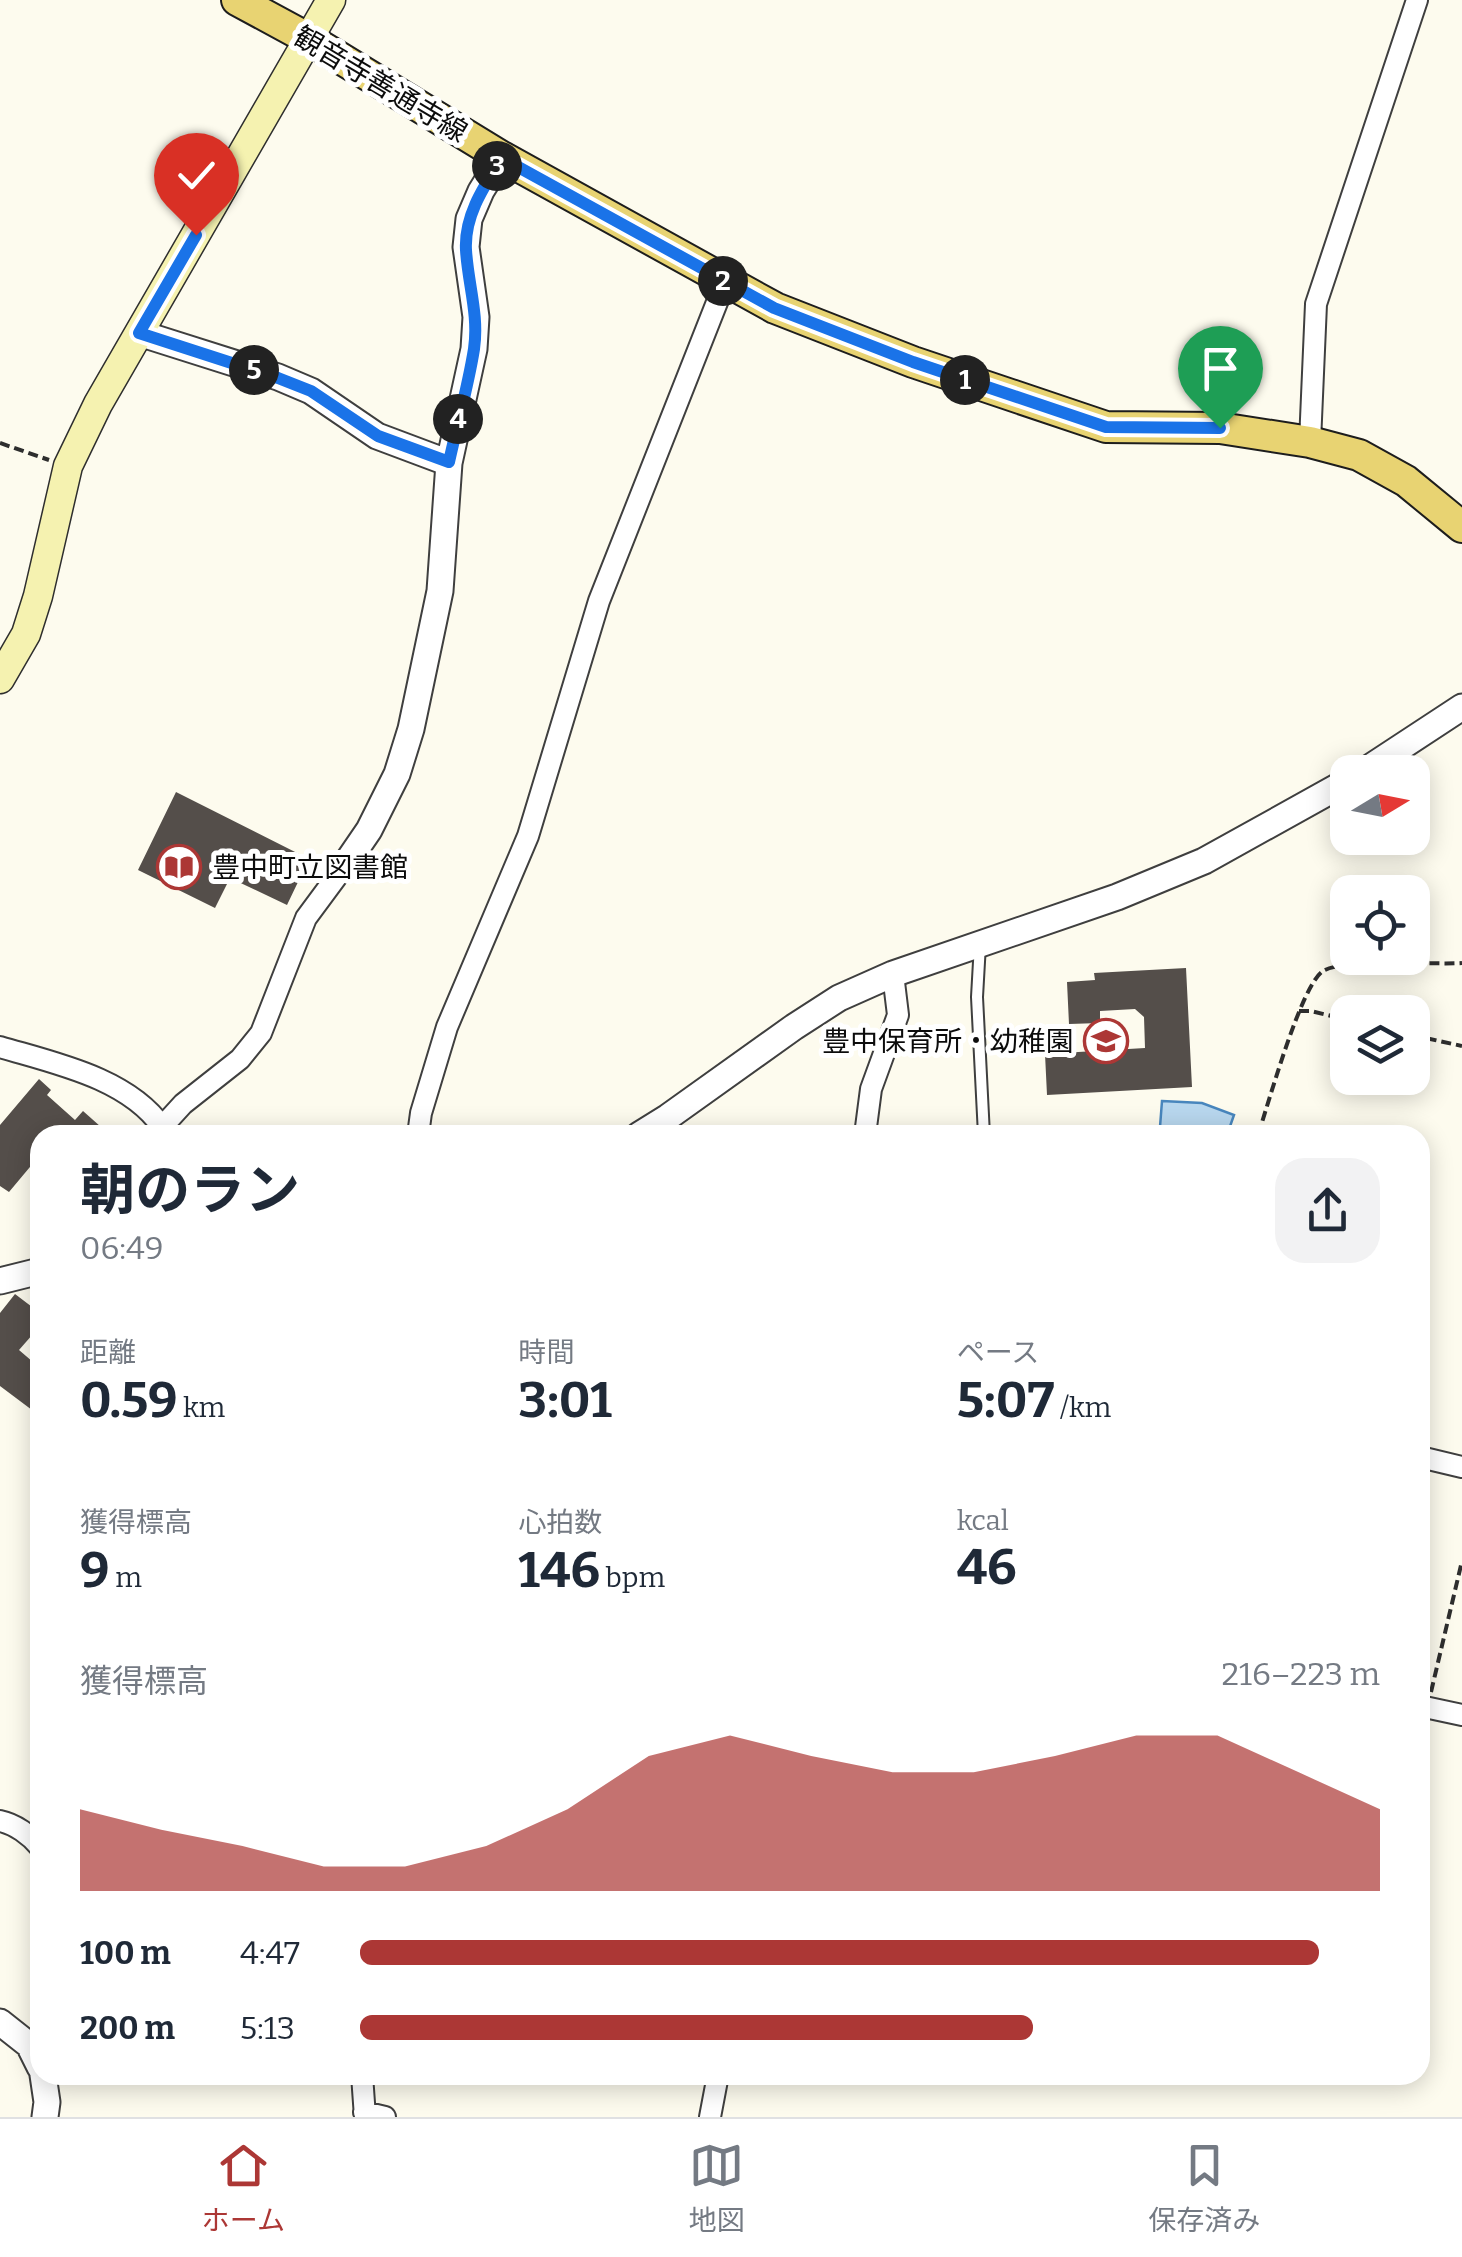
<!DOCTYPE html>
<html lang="ja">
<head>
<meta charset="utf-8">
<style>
	body { margin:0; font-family:Bitter,"Noto Sans JP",serif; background:#f2f2f3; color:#1f2937; height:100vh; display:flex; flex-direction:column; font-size:38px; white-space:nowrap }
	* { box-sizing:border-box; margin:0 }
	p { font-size:32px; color:#747a83 }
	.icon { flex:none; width:55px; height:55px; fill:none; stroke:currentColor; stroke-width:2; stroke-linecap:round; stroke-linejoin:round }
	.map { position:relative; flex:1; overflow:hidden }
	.sheet { position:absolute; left:30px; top:1125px; width:1400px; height:960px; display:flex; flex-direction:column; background:#fff; border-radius:30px; box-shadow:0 5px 25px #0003 }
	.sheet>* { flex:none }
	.needle { width:65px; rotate:80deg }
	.tools { position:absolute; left:1330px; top:755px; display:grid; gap:20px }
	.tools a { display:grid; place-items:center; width:100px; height:100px; border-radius:20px; background:#fff; box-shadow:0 5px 25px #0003; font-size:50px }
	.pin { position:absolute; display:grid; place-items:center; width:85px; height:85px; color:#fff; margin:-102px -42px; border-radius:50% 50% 50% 0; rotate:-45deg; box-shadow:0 0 10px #0007 }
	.pin .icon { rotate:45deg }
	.km { position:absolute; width:50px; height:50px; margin:-25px; border-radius:50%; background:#222; color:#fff; font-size:28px; line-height:50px; text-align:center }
	.round { display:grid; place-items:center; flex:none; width:105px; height:105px; border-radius:30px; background:#f2f2f3 }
	.overview { display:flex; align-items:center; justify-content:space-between; height:170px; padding:0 50px }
	h1 { font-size:55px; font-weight:700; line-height:75px }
	.stats { display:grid; grid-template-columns:repeat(3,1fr); gap:15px; height:170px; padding:10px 50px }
	.stats div { display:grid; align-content:center }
	.stats b { font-size:50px; font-weight:700 }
	.stats small { font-size:28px; font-weight:400 }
	.stats p { font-size:28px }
	.chart { height:280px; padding:20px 50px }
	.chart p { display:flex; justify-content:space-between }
	.chart svg { width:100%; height:180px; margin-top:10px; fill:#ac3735; opacity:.7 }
	ul { padding:0 50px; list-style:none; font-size:32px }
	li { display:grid; grid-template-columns:160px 120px 1fr; align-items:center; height:75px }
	li i { height:25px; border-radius:12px; background:#ac3735 }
	.menu { display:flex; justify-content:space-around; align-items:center; height:140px; border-top:2px solid #e0e1e3; background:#fff; font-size:28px; color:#747a83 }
	.menu a { display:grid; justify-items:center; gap:5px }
	.menu .on { color:#ac3735 }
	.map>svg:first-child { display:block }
</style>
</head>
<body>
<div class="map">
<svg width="1462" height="2117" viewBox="0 0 1462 2117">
	<rect width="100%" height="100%" fill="#fdfbee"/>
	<path fill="#b8d7ee" stroke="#4886bd" stroke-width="2.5" d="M 1162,1101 L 1202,1103 L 1234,1115 L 1227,1135 L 1213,1135 L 1194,1129 L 1160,1127 Z"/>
	<path fill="#544e4a" d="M 176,792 L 309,859 L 287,905 L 230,878 L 215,908 L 138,870 Z
		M 1186,968 L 1192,1087 L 1047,1095 L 1045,1054 L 1145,1048 L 1144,1017 L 1135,1009 L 1100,1011 L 1100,1023 L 1069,1024 L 1067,982 L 1095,980 L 1094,973 Z
		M 39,1079 L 51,1090 L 47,1095 L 75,1120 L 83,1111 L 101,1127 L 95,1135 L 40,1135 L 40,1155 L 9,1192 L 0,1186 L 0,1125 Z
		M 15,1294 L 40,1313 L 40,1326 L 19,1350 L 40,1368 L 40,1416 L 0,1386 L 0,1313 Z"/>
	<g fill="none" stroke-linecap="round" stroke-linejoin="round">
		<defs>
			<path id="service" d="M 980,944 L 977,997 L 984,1135"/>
			<path id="minor" d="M 1310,442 L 1316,304 L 1417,0
				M 0,1047 C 54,1063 128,1078 162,1127
				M 162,1135 L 162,1127 L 183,1104 L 240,1059 L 261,1033 L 306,918 L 343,868
				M 418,1135 L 421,1113 L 447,1027 L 528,836 L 599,601 L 725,282
				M 865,1135 L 871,1089 L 898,1015 L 893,974
				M 1420,1457 L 1462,1467
				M 1420,1706 L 1462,1715
				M 0,1821 C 15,1824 30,1835 40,1847
				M 362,2075 L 365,2117
				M 364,2112 L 385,2117
				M 710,2117 L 718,2075"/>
			<path id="tertiary" d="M 139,333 L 278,377 L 311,391 L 377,436 L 449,463
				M 1363,772 L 1462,707
				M 343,868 L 369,830 L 397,774 L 411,729 L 440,591 L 449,463 L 474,349 L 476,317 L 466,247 L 469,219 L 481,191 L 502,157
				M 639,1135 L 668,1117 L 794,1027 L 839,998 L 893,974 L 1117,897 L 1204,861 L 1348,781
				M 0,1281 L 40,1271
				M 0,2022 L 29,2045 L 40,2067
				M 43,2075 L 47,2102 L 45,2117"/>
			<path id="secondary" d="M 0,679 L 26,634 L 38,596 L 68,466 L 98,404 L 331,0"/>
			<path id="primary" d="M 237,0 L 309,39 L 502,157 L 775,308 L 913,362 L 1106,427 L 1220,428 L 1310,442 L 1359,455 L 1406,481 L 1462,527"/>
		</defs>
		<use href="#service" stroke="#3f3f3f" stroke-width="14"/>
		<use href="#minor" stroke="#3f3f3f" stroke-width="24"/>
		<use href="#tertiary" stroke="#3f3f3f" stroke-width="29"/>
		<use href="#secondary" stroke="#2e2e2e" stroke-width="31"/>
		<use href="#primary" stroke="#1d1d1d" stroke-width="34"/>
		<path stroke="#2e2e2e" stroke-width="4" stroke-dasharray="10 5" stroke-linecap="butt" d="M 0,443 L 49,460
			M 1299,1011 L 1311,1011 L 1348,1020
			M 1412,1035 L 1462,1046
			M 1258,1135 C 1268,1105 1301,985 1323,971 C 1345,958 1432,965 1462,963
			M 1431,1692 L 1462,1561"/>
		<use href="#service" stroke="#fff" stroke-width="10"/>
		<use href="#minor" stroke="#fff" stroke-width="20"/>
		<use href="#tertiary" stroke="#fff" stroke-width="25"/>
		<use href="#secondary" stroke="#f5f2b0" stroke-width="28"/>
		<use href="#primary" stroke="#e8d372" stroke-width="30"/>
	</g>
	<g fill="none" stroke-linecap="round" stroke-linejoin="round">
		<defs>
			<path id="route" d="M 196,235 L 139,333 L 278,378 L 311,391 L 378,436 L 449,462 C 457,425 468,387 474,349 C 479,315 468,284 466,250 C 464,215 485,185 502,158 L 774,308 L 913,362 L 1106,427 L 1220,428"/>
		</defs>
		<use href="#route" stroke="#fff" stroke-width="20"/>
		<use href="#route" stroke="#1a73e8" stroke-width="12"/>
	</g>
	<defs>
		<symbol id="library-ring" viewBox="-11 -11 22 22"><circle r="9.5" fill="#fff" stroke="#ac3735" stroke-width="1.5"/><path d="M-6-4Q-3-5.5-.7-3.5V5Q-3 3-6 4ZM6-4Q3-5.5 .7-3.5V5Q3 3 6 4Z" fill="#ac3735"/></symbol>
		<symbol id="school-ring" viewBox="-11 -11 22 22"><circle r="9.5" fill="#fff" stroke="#ac3735" stroke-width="1.5"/><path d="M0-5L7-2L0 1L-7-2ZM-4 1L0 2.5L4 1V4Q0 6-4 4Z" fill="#ac3735"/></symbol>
	</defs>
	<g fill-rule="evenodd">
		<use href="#library-ring" x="154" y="842" width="50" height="50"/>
		<use href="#school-ring" x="1081" y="1016" width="50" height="50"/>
	</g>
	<g text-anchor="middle" stroke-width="10" stroke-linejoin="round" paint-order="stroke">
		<g font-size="28" fill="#0c0c0c" stroke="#fff">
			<text transform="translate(381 84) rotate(31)" y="10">観音寺善通寺線</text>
		</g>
		<g font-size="28" fill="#0c0c0c" stroke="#fff" text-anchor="start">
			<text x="212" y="877">豊中町立図書館</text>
			<text x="1074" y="1051" text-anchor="end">豊中保育所・幼稚園</text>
		</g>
	</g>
</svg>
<div class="tools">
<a><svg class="needle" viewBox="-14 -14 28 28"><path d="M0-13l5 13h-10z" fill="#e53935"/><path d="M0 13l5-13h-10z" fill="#747a83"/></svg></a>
<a><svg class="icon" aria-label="locate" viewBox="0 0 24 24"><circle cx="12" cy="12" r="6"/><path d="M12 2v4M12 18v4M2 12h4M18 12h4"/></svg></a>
<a><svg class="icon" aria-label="layers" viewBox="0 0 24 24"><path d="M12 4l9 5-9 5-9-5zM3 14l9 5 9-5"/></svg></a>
</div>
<div class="pin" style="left:1220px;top:428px;background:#1e9e55"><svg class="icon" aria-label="arrive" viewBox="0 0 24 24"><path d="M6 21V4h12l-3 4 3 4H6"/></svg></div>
<div class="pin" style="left:196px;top:235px;background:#d93025"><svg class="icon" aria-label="check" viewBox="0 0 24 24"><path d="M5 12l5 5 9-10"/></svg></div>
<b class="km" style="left:965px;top:380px">1</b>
<b class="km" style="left:723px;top:281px">2</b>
<b class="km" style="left:497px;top:166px">3</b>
<b class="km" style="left:458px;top:419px">4</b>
<b class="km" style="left:254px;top:370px">5</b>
<section class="sheet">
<div class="overview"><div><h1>朝のラン</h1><p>06:49</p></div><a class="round"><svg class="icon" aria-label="share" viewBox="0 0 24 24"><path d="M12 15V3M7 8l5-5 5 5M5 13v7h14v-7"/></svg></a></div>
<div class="stats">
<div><p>距離</p><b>0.59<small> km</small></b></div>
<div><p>時間</p><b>3:01</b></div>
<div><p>ペース</p><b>5:07<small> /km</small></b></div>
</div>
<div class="stats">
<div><p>獲得標高</p><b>9<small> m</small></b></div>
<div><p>心拍数</p><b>146<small> bpm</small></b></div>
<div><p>kcal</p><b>46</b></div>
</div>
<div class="chart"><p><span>獲得標高</span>216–223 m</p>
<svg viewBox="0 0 160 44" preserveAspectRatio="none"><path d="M0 44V24L10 29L20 33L30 38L40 38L50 33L60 24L70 11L80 6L90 11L100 15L110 15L120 11L130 6L140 6L150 15L160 24V44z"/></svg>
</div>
<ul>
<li><b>100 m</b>4:47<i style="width:94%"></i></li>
<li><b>200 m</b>5:13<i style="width:66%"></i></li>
</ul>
</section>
</div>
<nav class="menu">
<a class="on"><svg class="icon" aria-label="home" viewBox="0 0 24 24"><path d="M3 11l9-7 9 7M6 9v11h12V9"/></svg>ホーム</a>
<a><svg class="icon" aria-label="map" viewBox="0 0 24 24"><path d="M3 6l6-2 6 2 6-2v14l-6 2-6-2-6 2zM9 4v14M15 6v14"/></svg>地図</a>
<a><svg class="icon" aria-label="saved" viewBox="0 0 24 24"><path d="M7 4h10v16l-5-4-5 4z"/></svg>保存済み</a>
</nav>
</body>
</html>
